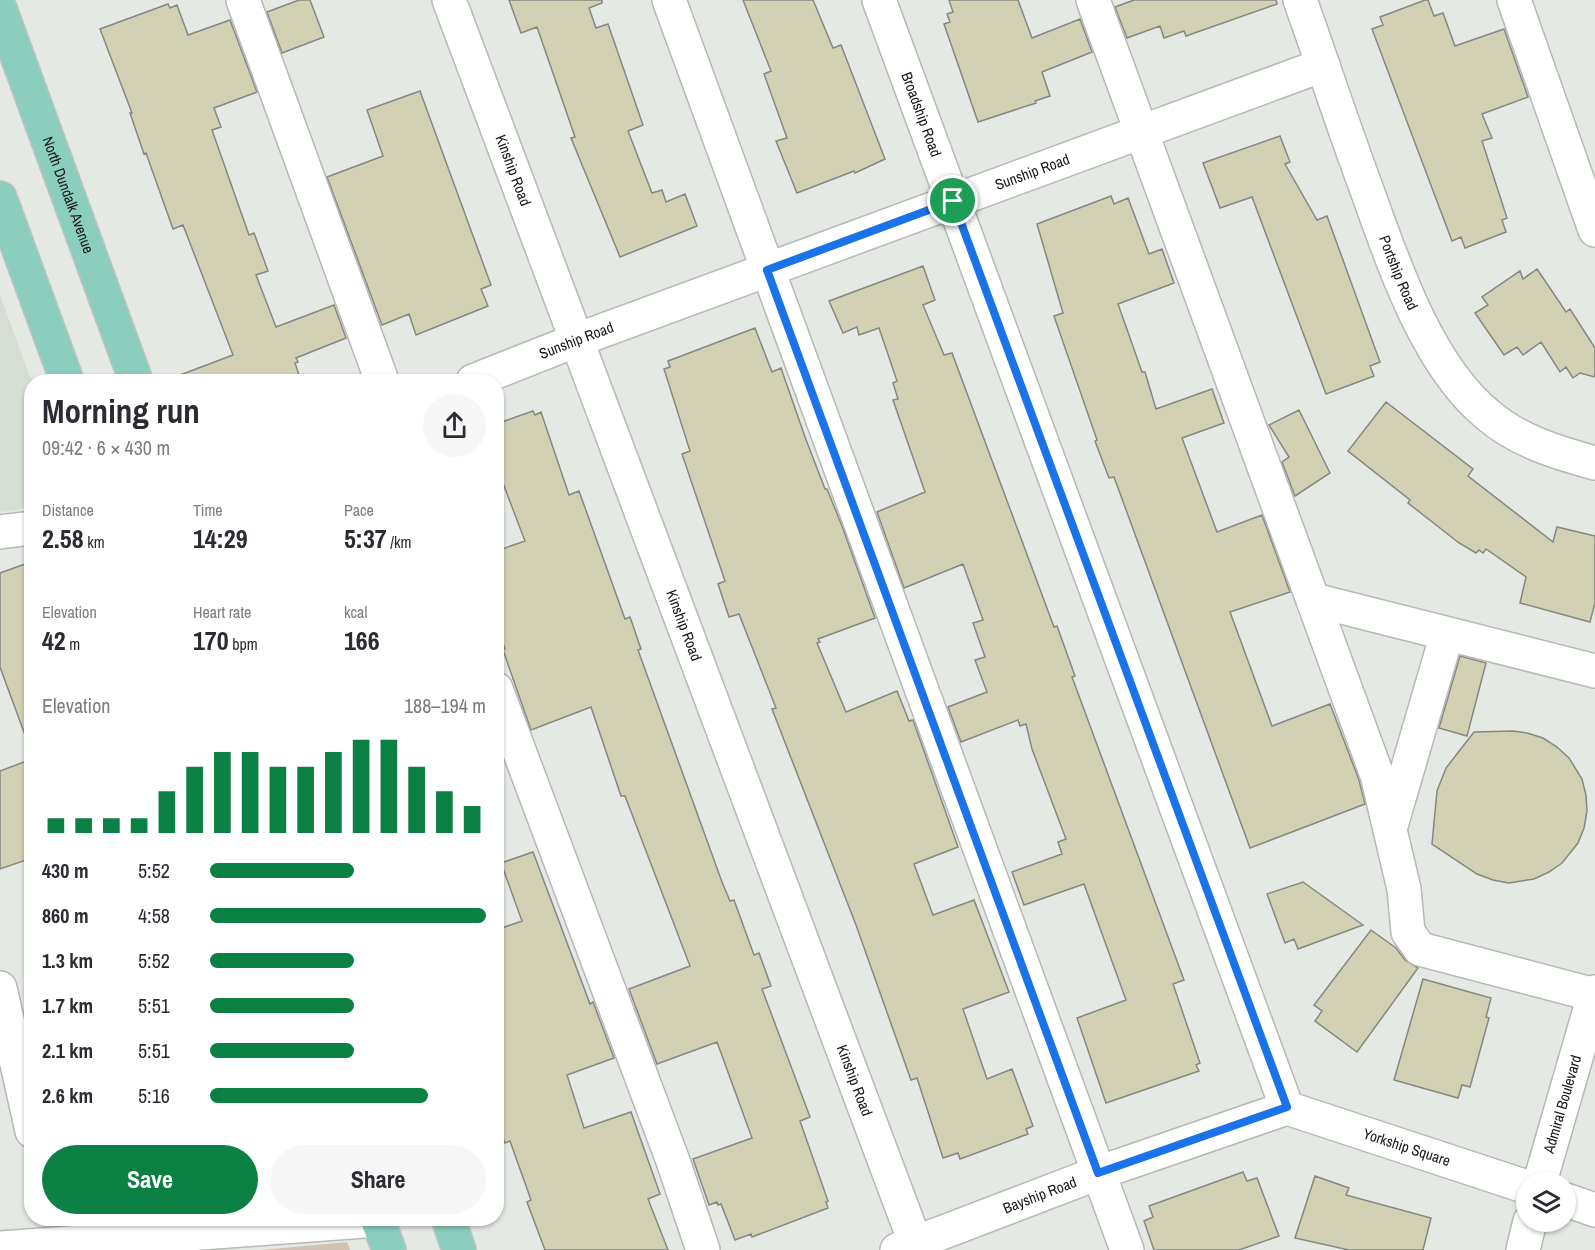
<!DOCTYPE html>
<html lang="en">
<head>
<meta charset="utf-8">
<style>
	body { margin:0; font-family:"Archivo Narrow",sans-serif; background:#f7f7f7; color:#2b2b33; height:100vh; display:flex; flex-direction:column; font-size:22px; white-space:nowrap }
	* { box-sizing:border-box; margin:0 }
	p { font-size:20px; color:#7c7c81 }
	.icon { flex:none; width:33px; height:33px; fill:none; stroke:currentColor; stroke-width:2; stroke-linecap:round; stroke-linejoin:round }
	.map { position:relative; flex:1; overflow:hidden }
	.side { position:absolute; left:24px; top:374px; width:480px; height:852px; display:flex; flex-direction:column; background:#fff; border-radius:24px; box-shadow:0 2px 4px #0004 }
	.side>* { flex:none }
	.controls { position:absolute; left:1516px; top:1172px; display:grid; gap:12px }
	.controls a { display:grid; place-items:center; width:60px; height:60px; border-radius:50%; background:#fff; box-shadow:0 2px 4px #0004; font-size:30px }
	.pin { position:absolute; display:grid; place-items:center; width:51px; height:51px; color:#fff; margin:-26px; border:3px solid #fff; border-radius:50%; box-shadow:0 2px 6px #0007 }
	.round { display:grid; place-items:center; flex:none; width:63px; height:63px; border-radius:32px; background:#f7f7f7 }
	.head { display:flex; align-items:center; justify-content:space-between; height:102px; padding:0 18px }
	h1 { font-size:33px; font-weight:700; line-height:45px }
	.stats { display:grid; grid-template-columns:repeat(3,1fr); gap:9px; height:102px; padding:6px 18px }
	.stats div { display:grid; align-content:center }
	.stats b { font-size:26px; font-weight:700 }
	.stats small { font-size:16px; font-weight:400 }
	.stats p { font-size:16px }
	.chart { height:168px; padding:12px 18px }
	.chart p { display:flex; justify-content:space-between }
	.chart svg { width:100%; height:108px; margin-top:6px; stroke:#0b8043; stroke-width:6 }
	.button { display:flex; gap:12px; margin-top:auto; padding:12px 18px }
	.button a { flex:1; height:69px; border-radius:36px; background:#0b8043; color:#fff; font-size:24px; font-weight:700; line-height:69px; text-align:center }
	.button a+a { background:#f7f7f7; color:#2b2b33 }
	ul { padding:0 18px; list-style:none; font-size:20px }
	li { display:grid; grid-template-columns:96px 72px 1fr; align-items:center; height:45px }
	li i { height:15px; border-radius:8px; background:#0b8043 }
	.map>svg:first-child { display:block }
</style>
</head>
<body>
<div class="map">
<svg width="1595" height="1250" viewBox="0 0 1595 1250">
	<rect width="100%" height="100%" fill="#e5e9e4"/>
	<path fill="#d6ded4" d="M 0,295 L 32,382 L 31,505 L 18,510 L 0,512 Z"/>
	<path fill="#d0c3b3" d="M 347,1242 L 350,1250 L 262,1250 Z"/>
	<path fill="#d2d1b3" stroke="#878783" stroke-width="1.5" d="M 299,0 L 310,0 L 324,37 L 282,53 L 267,12 Z
		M 509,0 L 602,0 L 602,3 L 589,8 L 596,28 L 608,24 L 643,125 L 628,131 L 652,193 L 662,190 L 666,202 L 685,194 L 697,226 L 620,257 L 571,138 L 575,137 L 537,27 L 521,33 Z
		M 743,0 L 813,0 L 833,48 L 841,45 L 885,159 L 855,173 L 854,171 L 797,193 L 776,141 L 787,138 L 764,74 L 771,71 Z
		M 949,0 L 1018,0 L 1032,38 L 1080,19 L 1092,52 L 1042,72 L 1050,96 L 1035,101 L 1036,103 L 978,122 L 944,24 L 950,22 L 947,14 L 953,12 Z
		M 1134,0 L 1276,0 L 1277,4 L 1186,36 L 1184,31 L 1164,38 L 1160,26 L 1127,38 L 1115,7 Z
		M 1425,0 L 1428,0 L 1434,16 L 1443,13 L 1455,46 L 1504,29 L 1528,97 L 1482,114 L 1492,138 L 1482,141 L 1507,218 L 1502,220 L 1506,232 L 1465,248 L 1461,237 L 1452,241 L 1372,29 L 1383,25 L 1380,17 Z
		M 168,4 L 170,8 L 177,5 L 188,35 L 230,20 L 257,92 L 214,108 L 221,127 L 212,130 L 249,235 L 254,233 L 268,271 L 256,275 L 276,327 L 334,305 L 346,338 L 296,358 L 298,362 L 295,363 L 301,381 L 173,381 L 172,378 L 233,355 L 183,225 L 173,229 L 146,153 L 144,154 L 130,113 L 132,113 L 100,29 Z
		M 420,91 L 491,285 L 481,289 L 488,306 L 416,335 L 409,314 L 382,325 L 327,177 L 383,156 L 367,110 Z
		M 1280,136 L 1290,162 L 1285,164 L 1317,220 L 1327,216 L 1380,362 L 1370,366 L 1374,376 L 1326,394 L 1252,197 L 1220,208 L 1203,163 Z
		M 1111,196 L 1114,204 L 1128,198 L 1149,254 L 1162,249 L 1174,283 L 1118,304 L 1142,372 L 1145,372 L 1156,409 L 1212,389 L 1224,423 L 1182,438 L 1217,532 L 1262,515 L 1290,592 L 1230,612 L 1272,726 L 1330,704 L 1359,780 L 1365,804 L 1250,848 L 1114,477 L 1109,478 L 1095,441 L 1097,440 L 1054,316 L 1063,313 L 1037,224 Z
		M 923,266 L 935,300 L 923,305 L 944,355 L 952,353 L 1054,627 L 1057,626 L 1075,676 L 1072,677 L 1184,980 L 1173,984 L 1200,1063 L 1196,1065 L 1199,1071 L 1106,1103 L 1077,1018 L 1126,1000 L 1084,884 L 1024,905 L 1012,872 L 1062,854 L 1058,842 L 1066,839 L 1032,749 L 1026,724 L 1020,726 L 1018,720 L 961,742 L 948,707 L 987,692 L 975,660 L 985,657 L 973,623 L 983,620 L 963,564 L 904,588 L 877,512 L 925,492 L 893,400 L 898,399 L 893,383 L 897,381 L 879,328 L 859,335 L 857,327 L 843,333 L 829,301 Z
		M 1537,269 L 1566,312 L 1570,309 L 1595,348 L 1595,377 L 1580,373 L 1573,378 L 1566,367 L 1560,372 L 1541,342 L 1523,355 L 1517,347 L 1504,355 L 1475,313 L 1488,305 L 1482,297 L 1520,271 L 1523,279 Z
		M 755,328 L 772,372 L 781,368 L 805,437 L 825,489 L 827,489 L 842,526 L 875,618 L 818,639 L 820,642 L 817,643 L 846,712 L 897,691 L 909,721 L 913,720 L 958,847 L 914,864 L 933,915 L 974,900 L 1009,992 L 963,1009 L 987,1079 L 1012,1069 L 1033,1126 L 1026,1129 L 1028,1134 L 960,1159 L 958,1153 L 943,1158 L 917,1078 L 911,1080 L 856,925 L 772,709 L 776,708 L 739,614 L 729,617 L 718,584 L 725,581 L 682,454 L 690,451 L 664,369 L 670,367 L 668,361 Z
		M 1386,402 L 1473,469 L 1468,476 L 1553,542 L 1557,527 L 1595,536 L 1595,603 L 1590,622 L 1520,603 L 1526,577 L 1486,549 L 1483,553 L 1479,550 L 1476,553 L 1459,543 L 1408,503 L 1410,500 L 1348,451 Z
		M 1299,410 L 1330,473 L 1295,496 L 1282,462 L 1289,457 L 1269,425 Z
		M 533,411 L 535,415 L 541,412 L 569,495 L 579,491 L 625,619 L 630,617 L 641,649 L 638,650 L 722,882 L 730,901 L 734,900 L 754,955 L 759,953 L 771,986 L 762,989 L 810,1117 L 800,1121 L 828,1201 L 826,1202 L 828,1208 L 752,1237 L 751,1234 L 735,1240 L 721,1204 L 718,1205 L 717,1202 L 709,1205 L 693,1159 L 752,1138 L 717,1042 L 657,1064 L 629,989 L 690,966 L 625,796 L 621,796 L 591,707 L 531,730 L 503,650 L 505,649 L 496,624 L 496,551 L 525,541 L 496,465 L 496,424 Z
		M 25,564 L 32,580 L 32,743 L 28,743 L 0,667 L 0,573 Z
		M 1460,656 L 1486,663 L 1467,736 L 1439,728 Z
		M 1513,731 L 1527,733 L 1543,738 L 1557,747 L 1569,758 L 1582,779 L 1586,795 L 1587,811 L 1584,828 L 1578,843 L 1562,863 L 1549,872 L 1534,879 L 1509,883 L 1493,880 L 1477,874 L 1432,844 L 1437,791 L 1446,768 L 1474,732 Z
		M 32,759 L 32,858 L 0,869 L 0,771 Z
		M 533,852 L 590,1004 L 593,1002 L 614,1058 L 567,1075 L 584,1128 L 631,1112 L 660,1194 L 648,1199 L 668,1250 L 545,1250 L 527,1202 L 531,1200 L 510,1141 L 505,1143 L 496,1120 L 496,930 L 522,921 L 501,863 Z
		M 1303,882 L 1363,925 L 1298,949 L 1294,939 L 1285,943 L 1267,894 Z
		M 1371,930 L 1396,948 L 1405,960 L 1418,968 L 1357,1052 L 1315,1021 L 1322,1011 L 1314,1005 Z
		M 1423,979 L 1491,998 L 1486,1017 L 1489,1018 L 1470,1087 L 1462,1085 L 1458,1098 L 1394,1080 Z
		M 1243,1172 L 1247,1181 L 1257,1178 L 1279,1236 L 1239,1250 L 1154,1250 L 1144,1221 L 1153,1217 L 1149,1206 Z
		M 1315,1176 L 1349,1188 L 1346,1195 L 1431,1218 L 1423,1250 L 1349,1250 L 1295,1238 Z"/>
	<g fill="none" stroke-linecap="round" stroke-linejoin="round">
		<defs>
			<g id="minor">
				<path d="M 243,0 L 382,381"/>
				<path id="s1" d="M 449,0 L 918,1250"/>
				<path d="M 669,0 L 1127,1250"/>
				<path id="s2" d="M 879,0 L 1287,1108"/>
				<path d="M 1093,0 L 1377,775 L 1404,889 L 1408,932 L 1420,949 L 1595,995"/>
				<path id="s3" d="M 1300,0 C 1323,64 1344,129 1368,193 C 1394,265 1427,365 1488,415 C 1518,441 1558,453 1595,463"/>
				<path d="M 1514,0 L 1595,230"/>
				<path id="s4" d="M 473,381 L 577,340 L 1323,65"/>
				<path d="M 0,532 L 32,528"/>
				<path d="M 1314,600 L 1595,671"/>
				<path d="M 496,689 L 673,1161 L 703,1250"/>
				<path d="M 1390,829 L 1447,634"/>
				<path d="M 0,988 L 32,1131"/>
				<path id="s5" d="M 1287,1108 L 1527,1187"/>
				<path id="s6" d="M 1540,1182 L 1595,992"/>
				<path d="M 1566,1200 L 1595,1210"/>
				<path d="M 0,1248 L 378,1220"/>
				<path id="s7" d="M 897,1250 L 1098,1173 L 1287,1108"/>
				<path d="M 1523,1250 L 1530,1221"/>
			</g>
			<g id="major">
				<path id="s8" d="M 0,9 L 136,381"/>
				<path d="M 0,198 L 67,381"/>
				<path d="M 377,1218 L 389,1250"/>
				<path d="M 448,1218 L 459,1250"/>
			</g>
		</defs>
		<use href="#minor" stroke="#b6b9b5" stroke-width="36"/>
		<use href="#major" stroke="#c3c3c3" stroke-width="36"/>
		<use href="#minor" stroke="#fff" stroke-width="33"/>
		<use href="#major" stroke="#8bcebe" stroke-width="33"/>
	</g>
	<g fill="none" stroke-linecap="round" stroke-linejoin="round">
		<defs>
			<path id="route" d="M 953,201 L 1287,1107 L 1098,1173 L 767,270 Z"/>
		</defs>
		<use href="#route" stroke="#fff" stroke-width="12"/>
		<use href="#route" stroke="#1a73e8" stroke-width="8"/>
	</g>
	<g text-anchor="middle" stroke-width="5" stroke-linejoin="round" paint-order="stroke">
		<g font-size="15" fill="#181917" stroke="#fff">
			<text dy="5" stroke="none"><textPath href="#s2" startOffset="122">Broadship Road</textPath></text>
			<text dy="5" stroke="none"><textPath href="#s1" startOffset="182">Kinship Road</textPath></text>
			<text dy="5" stroke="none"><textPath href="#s4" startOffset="597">Sunship Road</textPath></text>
			<text dy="5" stroke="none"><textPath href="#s8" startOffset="198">North Dundalk Avenue</textPath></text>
			<text dy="5" stroke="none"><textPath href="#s3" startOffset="290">Portship Road</textPath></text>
			<text dy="5" stroke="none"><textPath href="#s4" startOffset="111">Sunship Road</textPath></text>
			<text dy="5" stroke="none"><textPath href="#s1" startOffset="668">Kinship Road</textPath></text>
			<text dy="5" stroke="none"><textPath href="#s1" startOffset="1154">Kinship Road</textPath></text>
			<text dy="5" stroke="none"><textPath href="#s6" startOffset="81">Admiral Boulevard</textPath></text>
			<text dy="5" stroke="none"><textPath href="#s5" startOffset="126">Yorkship Square</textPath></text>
			<text dy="5" stroke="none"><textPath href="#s7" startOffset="153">Bayship Road</textPath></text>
		</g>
	</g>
</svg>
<div class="controls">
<a><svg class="icon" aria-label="layers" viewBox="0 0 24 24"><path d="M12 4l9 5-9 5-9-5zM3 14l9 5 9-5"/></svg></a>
</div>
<div class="pin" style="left:953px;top:201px;background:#1e9e55"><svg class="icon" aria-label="arrive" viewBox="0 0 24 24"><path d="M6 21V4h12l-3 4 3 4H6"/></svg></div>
<section class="side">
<div class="head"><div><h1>Morning run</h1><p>09:42 · 6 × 430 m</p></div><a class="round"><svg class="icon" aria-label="share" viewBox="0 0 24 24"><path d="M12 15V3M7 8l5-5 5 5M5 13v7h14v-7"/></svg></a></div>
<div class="stats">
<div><p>Distance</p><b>2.58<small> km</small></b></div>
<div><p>Time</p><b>14:29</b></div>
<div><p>Pace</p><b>5:37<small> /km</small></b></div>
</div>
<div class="stats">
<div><p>Elevation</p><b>42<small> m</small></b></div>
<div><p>Heart rate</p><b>170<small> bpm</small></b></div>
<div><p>kcal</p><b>166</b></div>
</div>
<div class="chart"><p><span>Elevation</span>188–194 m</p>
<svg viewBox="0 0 160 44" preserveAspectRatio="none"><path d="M5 44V38M15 44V38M25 44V38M35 44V38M45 44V27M55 44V17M65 44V11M75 44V11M85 44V17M95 44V17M105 44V11M115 44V6M125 44V6M135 44V17M145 44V27M155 44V33"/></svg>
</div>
<ul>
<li><b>430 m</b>5:52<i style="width:52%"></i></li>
<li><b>860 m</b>4:58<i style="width:100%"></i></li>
<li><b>1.3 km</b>5:52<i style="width:52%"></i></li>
<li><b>1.7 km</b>5:51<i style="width:52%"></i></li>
<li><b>2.1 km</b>5:51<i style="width:52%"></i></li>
<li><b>2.6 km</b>5:16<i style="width:79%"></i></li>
</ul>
<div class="button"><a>Save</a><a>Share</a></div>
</section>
</div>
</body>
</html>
